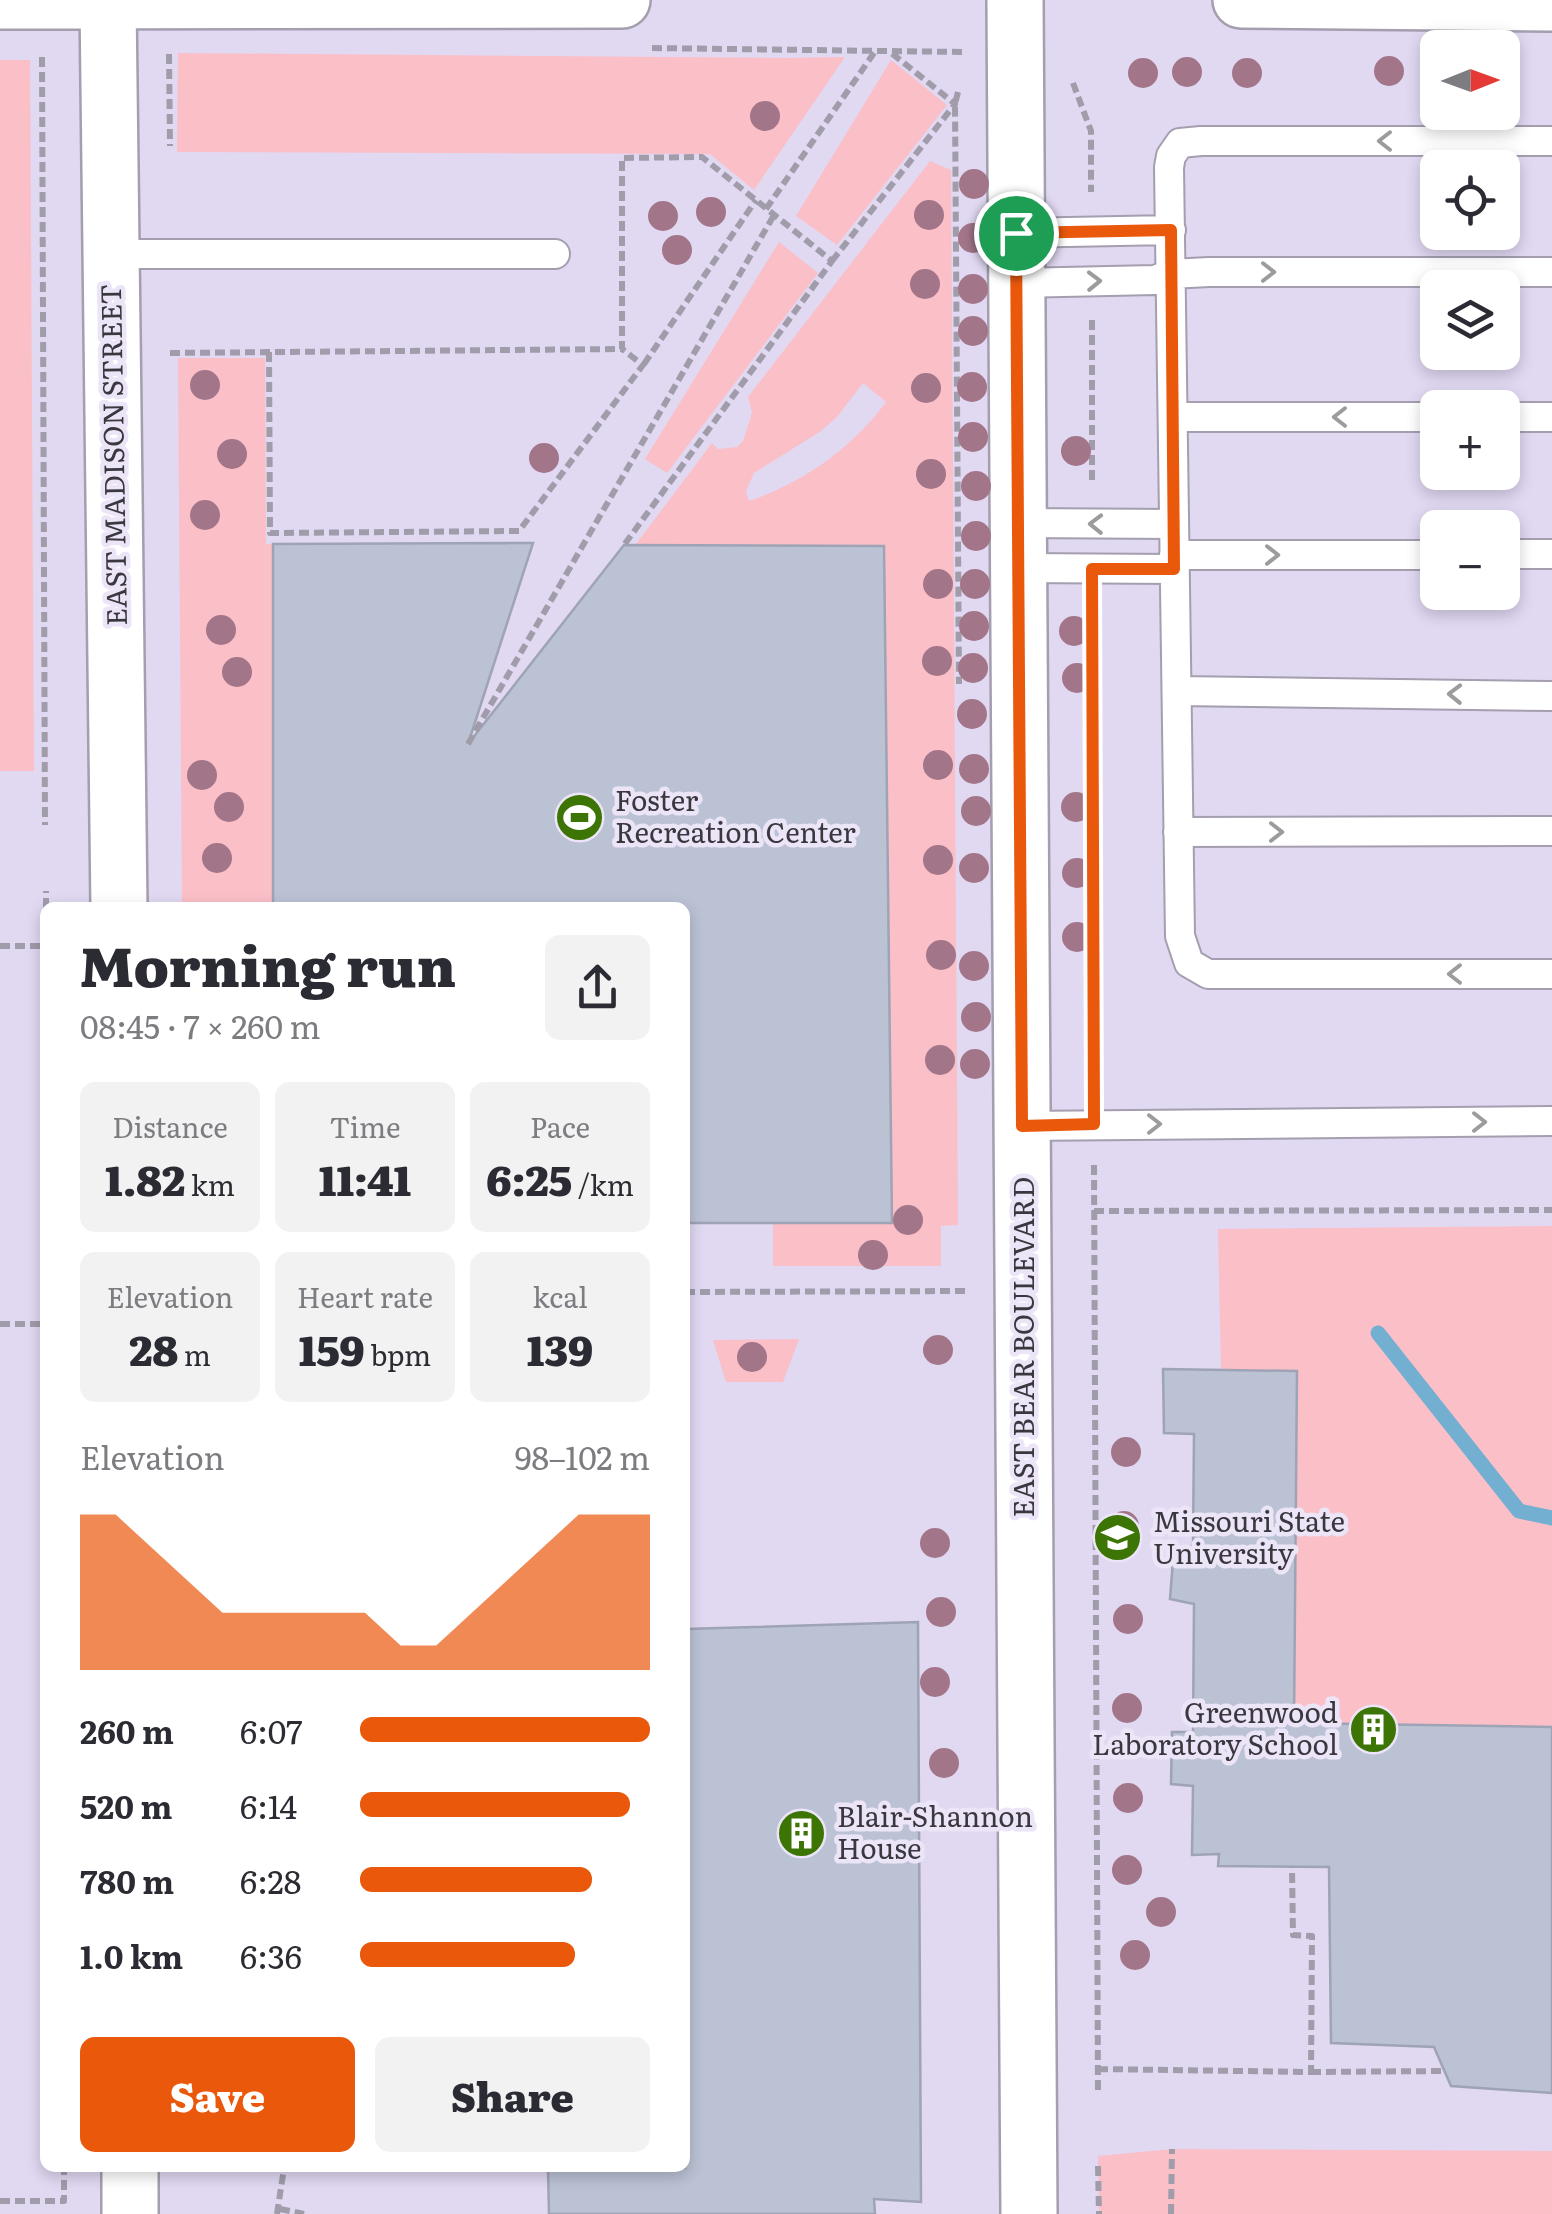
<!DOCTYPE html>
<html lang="en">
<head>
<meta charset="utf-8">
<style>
	body { margin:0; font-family:Literata,serif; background:#f2f2f3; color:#2b2b33; height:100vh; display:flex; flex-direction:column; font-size:38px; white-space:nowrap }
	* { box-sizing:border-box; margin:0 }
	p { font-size:32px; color:#7c7c81 }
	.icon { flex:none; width:55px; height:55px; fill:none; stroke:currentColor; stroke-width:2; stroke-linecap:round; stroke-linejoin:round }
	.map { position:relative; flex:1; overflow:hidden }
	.details { position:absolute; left:40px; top:902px; width:650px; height:1270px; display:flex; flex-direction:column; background:#fff; border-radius:15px; box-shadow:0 5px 15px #0003 }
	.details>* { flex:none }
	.needle { width:65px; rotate:89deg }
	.fabs { position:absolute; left:1420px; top:30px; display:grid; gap:20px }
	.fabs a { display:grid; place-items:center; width:100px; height:100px; border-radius:15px; background:#fff; box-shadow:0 5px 15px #0003; font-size:50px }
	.pin { position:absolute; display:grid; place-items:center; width:85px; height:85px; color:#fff; margin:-42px; border:5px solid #fff; border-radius:50%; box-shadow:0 2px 10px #0007 }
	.round { display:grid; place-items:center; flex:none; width:105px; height:105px; border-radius:15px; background:#f2f2f3 }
	.head { display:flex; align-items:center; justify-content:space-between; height:170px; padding:0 40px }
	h1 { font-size:55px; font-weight:800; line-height:75px }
	.stats { display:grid; grid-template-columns:repeat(3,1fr); gap:15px; height:170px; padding:10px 40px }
	.stats div { display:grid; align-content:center; border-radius:15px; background:#f2f2f3; text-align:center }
	.stats b { font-size:42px; font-weight:800 }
	.stats small { font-size:28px; font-weight:400 }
	.stats p { font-size:28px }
	.chart { height:280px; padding:20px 40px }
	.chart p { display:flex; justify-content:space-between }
	.chart svg { width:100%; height:180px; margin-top:10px; fill:#ea580c; opacity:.7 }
	.action { display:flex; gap:20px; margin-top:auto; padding:20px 40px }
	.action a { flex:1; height:115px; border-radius:15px; background:#ea580c; color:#fff; font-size:40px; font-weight:800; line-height:115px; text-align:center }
	.action a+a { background:#f2f2f3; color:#2b2b33 }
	ul { padding:0 40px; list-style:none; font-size:32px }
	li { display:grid; grid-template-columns:160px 120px 1fr; align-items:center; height:75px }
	li i { height:25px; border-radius:12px; background:#ea580c }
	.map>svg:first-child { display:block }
</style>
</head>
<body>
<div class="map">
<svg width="1552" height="2214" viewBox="0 0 1552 2214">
	<rect width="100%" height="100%" fill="#ece5f8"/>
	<path fill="#e1d8f2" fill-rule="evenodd" d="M 0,0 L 1552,0 L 1552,2214 L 0,2214 ZM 1438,48 L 1502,48 L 1502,112 L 1438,112 ZM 1438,168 L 1502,168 L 1502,232 L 1438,232 ZM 1438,288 L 1502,288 L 1502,352 L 1438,352 ZM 1438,408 L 1502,408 L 1502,472 L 1438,472 ZM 1438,528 L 1502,528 L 1502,592 L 1438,592 ZM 45,908 L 685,908 L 685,2168 L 45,2168 Z"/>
	<path fill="#fbbfc8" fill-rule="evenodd" d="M 178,53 L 789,58 L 845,57 L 754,190 L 710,154 L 177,152 Z
		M 0,60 L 30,60 L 34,771 L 0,771 Z
		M 891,60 L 947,105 L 837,245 L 796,216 Z
		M 930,161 L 951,170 L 958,1225 L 941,1226 L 941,1266 L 773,1266 L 773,1223 L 892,1222 L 884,546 L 636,544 L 712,443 L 718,449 L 737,447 L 743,441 L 752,413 L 748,397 ZM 863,383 L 886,402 C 851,449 804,482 749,501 L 746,491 L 754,473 L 821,431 L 837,417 Z
		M 779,242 L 818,273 L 667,473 L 645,459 Z
		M 178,358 L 265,358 L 266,544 L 273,544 L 273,907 L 182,907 Z
		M 1552,1226 L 1552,1727 L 1294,1723 L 1297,1371 L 1221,1370 L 1218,1229 Z
		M 799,1339 L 783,1382 L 726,1382 L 713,1340 Z
		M 1172,2149 L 1552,2151 L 1552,2214 L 1099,2214 L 1098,2156 Z"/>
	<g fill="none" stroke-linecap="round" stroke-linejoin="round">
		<path stroke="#73afd1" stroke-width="15" d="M 1378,1333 L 1519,1511 L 1552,1518"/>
	</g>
	<path fill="#bbc2d4" stroke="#9ea4b5" stroke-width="2.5" d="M 533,543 L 468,744 L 624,545 L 884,546 L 892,1223 L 685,1223 L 685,908 L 273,908 L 273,544 Z
		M 1163,1369 L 1297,1371 L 1294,1723 L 1552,1727 L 1552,2093 L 1451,2086 L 1434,2047 L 1331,2043 L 1329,1867 L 1218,1866 L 1219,1854 L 1192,1855 L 1193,1786 L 1171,1784 L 1172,1732 L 1193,1732 L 1194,1604 L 1170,1599 L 1174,1547 L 1193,1547 L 1194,1434 L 1164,1433 Z
		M 918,1622 L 921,2202 L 874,2199 L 875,2214 L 549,2214 L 548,2168 L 685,2168 L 685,1629 Z"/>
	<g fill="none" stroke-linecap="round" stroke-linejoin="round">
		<defs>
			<path id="lane" d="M 1552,141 L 1201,141 L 1180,143 L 1171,156 L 1169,167 L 1180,936 L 1189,963 L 1208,974 L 1552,974
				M 1016,233 L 1171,230
				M 112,254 L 555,254
				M 1017,283 L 1155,280 L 1170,274 L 1209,272 L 1552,272
				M 1173,417 L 1438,417
				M 1502,417 L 1552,417
				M 1018,523 L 1174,524
				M 1502,554 L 1552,554
				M 1174,555 L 1438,555
				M 1018,568 L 1175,569
				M 1177,691 L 1552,696
				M 1178,832 L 1552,831
				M 1022,1126 L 1552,1121"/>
			<path id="street" d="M 1015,0 L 1029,2214
				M 1241,0 L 1552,3
				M 0,1 L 622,0
				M 108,2 L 119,908
				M 130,2168 L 130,2214"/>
		</defs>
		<use href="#lane" stroke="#a49eaf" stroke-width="32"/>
		<use href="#street" stroke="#a49eaf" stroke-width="60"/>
		<path stroke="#a19caa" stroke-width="6" stroke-dasharray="10 5" stroke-linecap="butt" d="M 652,48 L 964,52
			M 169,54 L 170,146
			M 42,57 L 45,825
			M 1073,83 L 1091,131 L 1091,192
			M 958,92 L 955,104 L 959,684
			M 766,209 L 876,50
			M 832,261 L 955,104 L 889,51
			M 1092,320 L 1092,482
			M 269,352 L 270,533 L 519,531 L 643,365 L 622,349
			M 170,353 L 622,349 L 622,158 L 702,157 L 832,261 L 624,545
			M 644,364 L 756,200
			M 1092,610 L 1094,1087
			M 468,744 L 774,215
			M 46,908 L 46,891
			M 0,946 L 45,946
			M 1094,1165 L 1098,2092
			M 1094,1211 L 1552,1210
			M 685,1292 L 965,1291 L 965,1286
			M 0,1324 L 44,1324
			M 44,1324 L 45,1104
			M 1098,2069 L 1311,2072 L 1312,1936 L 1293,1935 L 1292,1867
			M 1311,2072 L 1444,2071
			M 1098,2166 L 1099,2214
			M 0,2201 L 64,2201 L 64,2168
			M 280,2209 L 304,2214
			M 277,2214 L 284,2168
			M 1171,2214 L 1172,2149"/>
		<use href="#lane" stroke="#fff" stroke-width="28"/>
		<use href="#street" stroke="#fff" stroke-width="55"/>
	</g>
	<g fill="#a27589">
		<circle cx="1389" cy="71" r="15"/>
		<circle cx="1187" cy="72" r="15"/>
		<circle cx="1143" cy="73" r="15"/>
		<circle cx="1247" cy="73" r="15"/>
		<circle cx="765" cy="116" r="15"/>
		<circle cx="974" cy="184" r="15"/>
		<circle cx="711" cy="212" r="15"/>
		<circle cx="929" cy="215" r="15"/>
		<circle cx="663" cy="216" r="15"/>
		<circle cx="973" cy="238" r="15"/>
		<circle cx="677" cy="250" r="15"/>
		<circle cx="925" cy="284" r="15"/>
		<circle cx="973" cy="289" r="15"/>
		<circle cx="973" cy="331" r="15"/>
		<circle cx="205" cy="385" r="15"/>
		<circle cx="972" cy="387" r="15"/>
		<circle cx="926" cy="388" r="15"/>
		<circle cx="973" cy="437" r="15"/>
		<circle cx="1076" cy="451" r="15"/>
		<circle cx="232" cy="454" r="15"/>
		<circle cx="544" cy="458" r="15"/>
		<circle cx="931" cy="474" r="15"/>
		<circle cx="976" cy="486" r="15"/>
		<circle cx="205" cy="515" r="15"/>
		<circle cx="976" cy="536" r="15"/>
		<circle cx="938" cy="584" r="15"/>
		<circle cx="975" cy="584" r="15"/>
		<circle cx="974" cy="626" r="15"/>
		<circle cx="221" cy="630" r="15"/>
		<circle cx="1074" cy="631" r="15"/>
		<circle cx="937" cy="661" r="15"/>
		<circle cx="973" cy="668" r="15"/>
		<circle cx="237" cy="672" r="15"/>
		<circle cx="1077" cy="678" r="15"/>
		<circle cx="972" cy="714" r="15"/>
		<circle cx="938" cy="765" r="15"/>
		<circle cx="974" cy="769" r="15"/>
		<circle cx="202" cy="775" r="15"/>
		<circle cx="229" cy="807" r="15"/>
		<circle cx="1076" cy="807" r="15"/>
		<circle cx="976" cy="811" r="15"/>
		<circle cx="217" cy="858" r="15"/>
		<circle cx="938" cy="860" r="15"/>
		<circle cx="974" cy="868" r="15"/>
		<circle cx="1077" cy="873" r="15"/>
		<circle cx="1077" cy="937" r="15"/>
		<circle cx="941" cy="955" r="15"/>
		<circle cx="974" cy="966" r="15"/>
		<circle cx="976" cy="1017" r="15"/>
		<circle cx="940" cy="1060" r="15"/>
		<circle cx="975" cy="1064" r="15"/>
		<circle cx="908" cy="1220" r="15"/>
		<circle cx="873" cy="1255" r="15"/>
		<circle cx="938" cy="1350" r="15"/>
		<circle cx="752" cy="1357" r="15"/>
		<circle cx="1126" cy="1452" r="15"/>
		<circle cx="1124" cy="1526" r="15"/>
		<circle cx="935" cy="1543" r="15"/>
		<circle cx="941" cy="1612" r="15"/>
		<circle cx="1128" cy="1619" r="15"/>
		<circle cx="935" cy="1682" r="15"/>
		<circle cx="1127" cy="1708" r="15"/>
		<circle cx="944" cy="1763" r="15"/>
		<circle cx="1128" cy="1798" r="15"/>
		<circle cx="1127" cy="1870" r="15"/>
		<circle cx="1161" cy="1912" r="15"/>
		<circle cx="1135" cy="1955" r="15"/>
	</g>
	<defs><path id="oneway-chevron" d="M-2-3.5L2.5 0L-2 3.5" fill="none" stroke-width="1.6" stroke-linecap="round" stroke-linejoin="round" transform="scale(2.5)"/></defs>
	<g stroke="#9c9b9e">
		<use href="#oneway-chevron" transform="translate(1385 141) rotate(180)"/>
		<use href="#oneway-chevron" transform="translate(1268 272)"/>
		<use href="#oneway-chevron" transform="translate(1094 281) rotate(-1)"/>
		<use href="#oneway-chevron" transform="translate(1340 417) rotate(-180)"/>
		<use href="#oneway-chevron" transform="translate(1096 524) rotate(-179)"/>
		<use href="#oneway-chevron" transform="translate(1272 555)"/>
		<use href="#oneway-chevron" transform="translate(1455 694) rotate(-179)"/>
		<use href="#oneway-chevron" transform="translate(1276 832)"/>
		<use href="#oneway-chevron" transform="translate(1455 974) rotate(-180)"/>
		<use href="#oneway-chevron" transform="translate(1479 1122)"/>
		<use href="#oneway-chevron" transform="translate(1154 1124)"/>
	</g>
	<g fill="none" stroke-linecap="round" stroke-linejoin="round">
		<defs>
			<path id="route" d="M 1171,230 L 1174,569 L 1092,569 L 1094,1124 L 1022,1126 L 1016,233 Z"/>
		</defs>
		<use href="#route" stroke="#fff" stroke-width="20"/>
		<use href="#route" stroke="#ea580c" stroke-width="12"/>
	</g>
	<defs>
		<symbol id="stadium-disc" viewBox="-11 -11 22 22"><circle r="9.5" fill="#3d7505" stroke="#ece5f8"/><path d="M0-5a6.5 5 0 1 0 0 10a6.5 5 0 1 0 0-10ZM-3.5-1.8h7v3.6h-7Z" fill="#fff"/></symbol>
		<symbol id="university-disc" viewBox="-11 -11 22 22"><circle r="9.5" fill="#3d7505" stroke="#ece5f8"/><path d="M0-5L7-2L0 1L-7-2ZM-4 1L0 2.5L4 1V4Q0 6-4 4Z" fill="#fff"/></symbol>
		<symbol id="building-disc" viewBox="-11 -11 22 22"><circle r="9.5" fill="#3d7505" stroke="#ece5f8"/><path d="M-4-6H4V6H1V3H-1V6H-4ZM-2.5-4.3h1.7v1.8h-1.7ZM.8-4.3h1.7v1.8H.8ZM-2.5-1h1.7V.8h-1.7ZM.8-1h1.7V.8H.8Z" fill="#fff"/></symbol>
	</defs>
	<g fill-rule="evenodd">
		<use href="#stadium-disc" x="552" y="790" width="55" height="55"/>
		<use href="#university-disc" x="1090" y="1510" width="55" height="55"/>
		<use href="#building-disc" x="1346" y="1702" width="55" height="55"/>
		<use href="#building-disc" x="774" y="1806" width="55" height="55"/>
	</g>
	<g text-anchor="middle" stroke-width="9" stroke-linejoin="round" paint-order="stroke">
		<g font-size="28" fill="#3a373e" stroke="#ece5f8">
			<text transform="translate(114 455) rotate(-91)" y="10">EAST MADISON STREET</text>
			<text transform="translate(1024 1347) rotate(-90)" y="10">EAST BEAR BOULEVARD</text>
		</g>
		<g font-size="28" fill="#3a373e" stroke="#ece5f8" text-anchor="start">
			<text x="615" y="811">Foster<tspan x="615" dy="32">Recreation Center</tspan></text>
			<text x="1153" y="1532">Missouri State<tspan x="1153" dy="32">University</tspan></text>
			<text x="1338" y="1723" text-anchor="end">Greenwood<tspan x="1338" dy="32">Laboratory School</tspan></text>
			<text x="837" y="1827">Blair-Shannon<tspan x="837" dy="32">House</tspan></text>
		</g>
	</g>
</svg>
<div class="fabs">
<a><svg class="needle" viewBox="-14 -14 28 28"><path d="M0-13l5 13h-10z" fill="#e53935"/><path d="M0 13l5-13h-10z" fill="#7c7c81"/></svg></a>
<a><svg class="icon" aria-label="locate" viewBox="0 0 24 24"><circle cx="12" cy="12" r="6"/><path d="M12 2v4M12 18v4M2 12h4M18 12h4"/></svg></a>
<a><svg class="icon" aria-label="layers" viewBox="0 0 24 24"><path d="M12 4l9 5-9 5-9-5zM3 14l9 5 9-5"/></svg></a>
<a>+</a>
<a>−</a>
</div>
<div class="pin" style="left:1016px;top:233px;background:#1e9e55"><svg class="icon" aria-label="arrive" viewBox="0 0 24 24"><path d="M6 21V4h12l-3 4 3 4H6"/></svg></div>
<section class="details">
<div class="head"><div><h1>Morning run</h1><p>08:45 · 7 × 260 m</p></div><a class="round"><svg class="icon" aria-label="share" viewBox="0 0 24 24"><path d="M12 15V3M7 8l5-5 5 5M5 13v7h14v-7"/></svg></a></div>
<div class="stats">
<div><p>Distance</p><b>1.82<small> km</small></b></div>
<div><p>Time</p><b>11:41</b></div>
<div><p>Pace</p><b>6:25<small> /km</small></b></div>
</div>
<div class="stats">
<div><p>Elevation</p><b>28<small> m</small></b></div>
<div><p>Heart rate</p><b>159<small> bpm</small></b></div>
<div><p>kcal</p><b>139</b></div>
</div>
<div class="chart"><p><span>Elevation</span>98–102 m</p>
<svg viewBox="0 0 160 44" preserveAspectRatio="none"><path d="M0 44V6L10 6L20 14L30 22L40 30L50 30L60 30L70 30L80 30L90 38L100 38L110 30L120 22L130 14L140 6L150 6L160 6V44z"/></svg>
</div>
<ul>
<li><b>260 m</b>6:07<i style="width:100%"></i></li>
<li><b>520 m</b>6:14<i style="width:93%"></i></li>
<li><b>780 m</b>6:28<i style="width:80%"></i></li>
<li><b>1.0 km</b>6:36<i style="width:74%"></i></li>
</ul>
<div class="action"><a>Save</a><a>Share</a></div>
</section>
</div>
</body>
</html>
